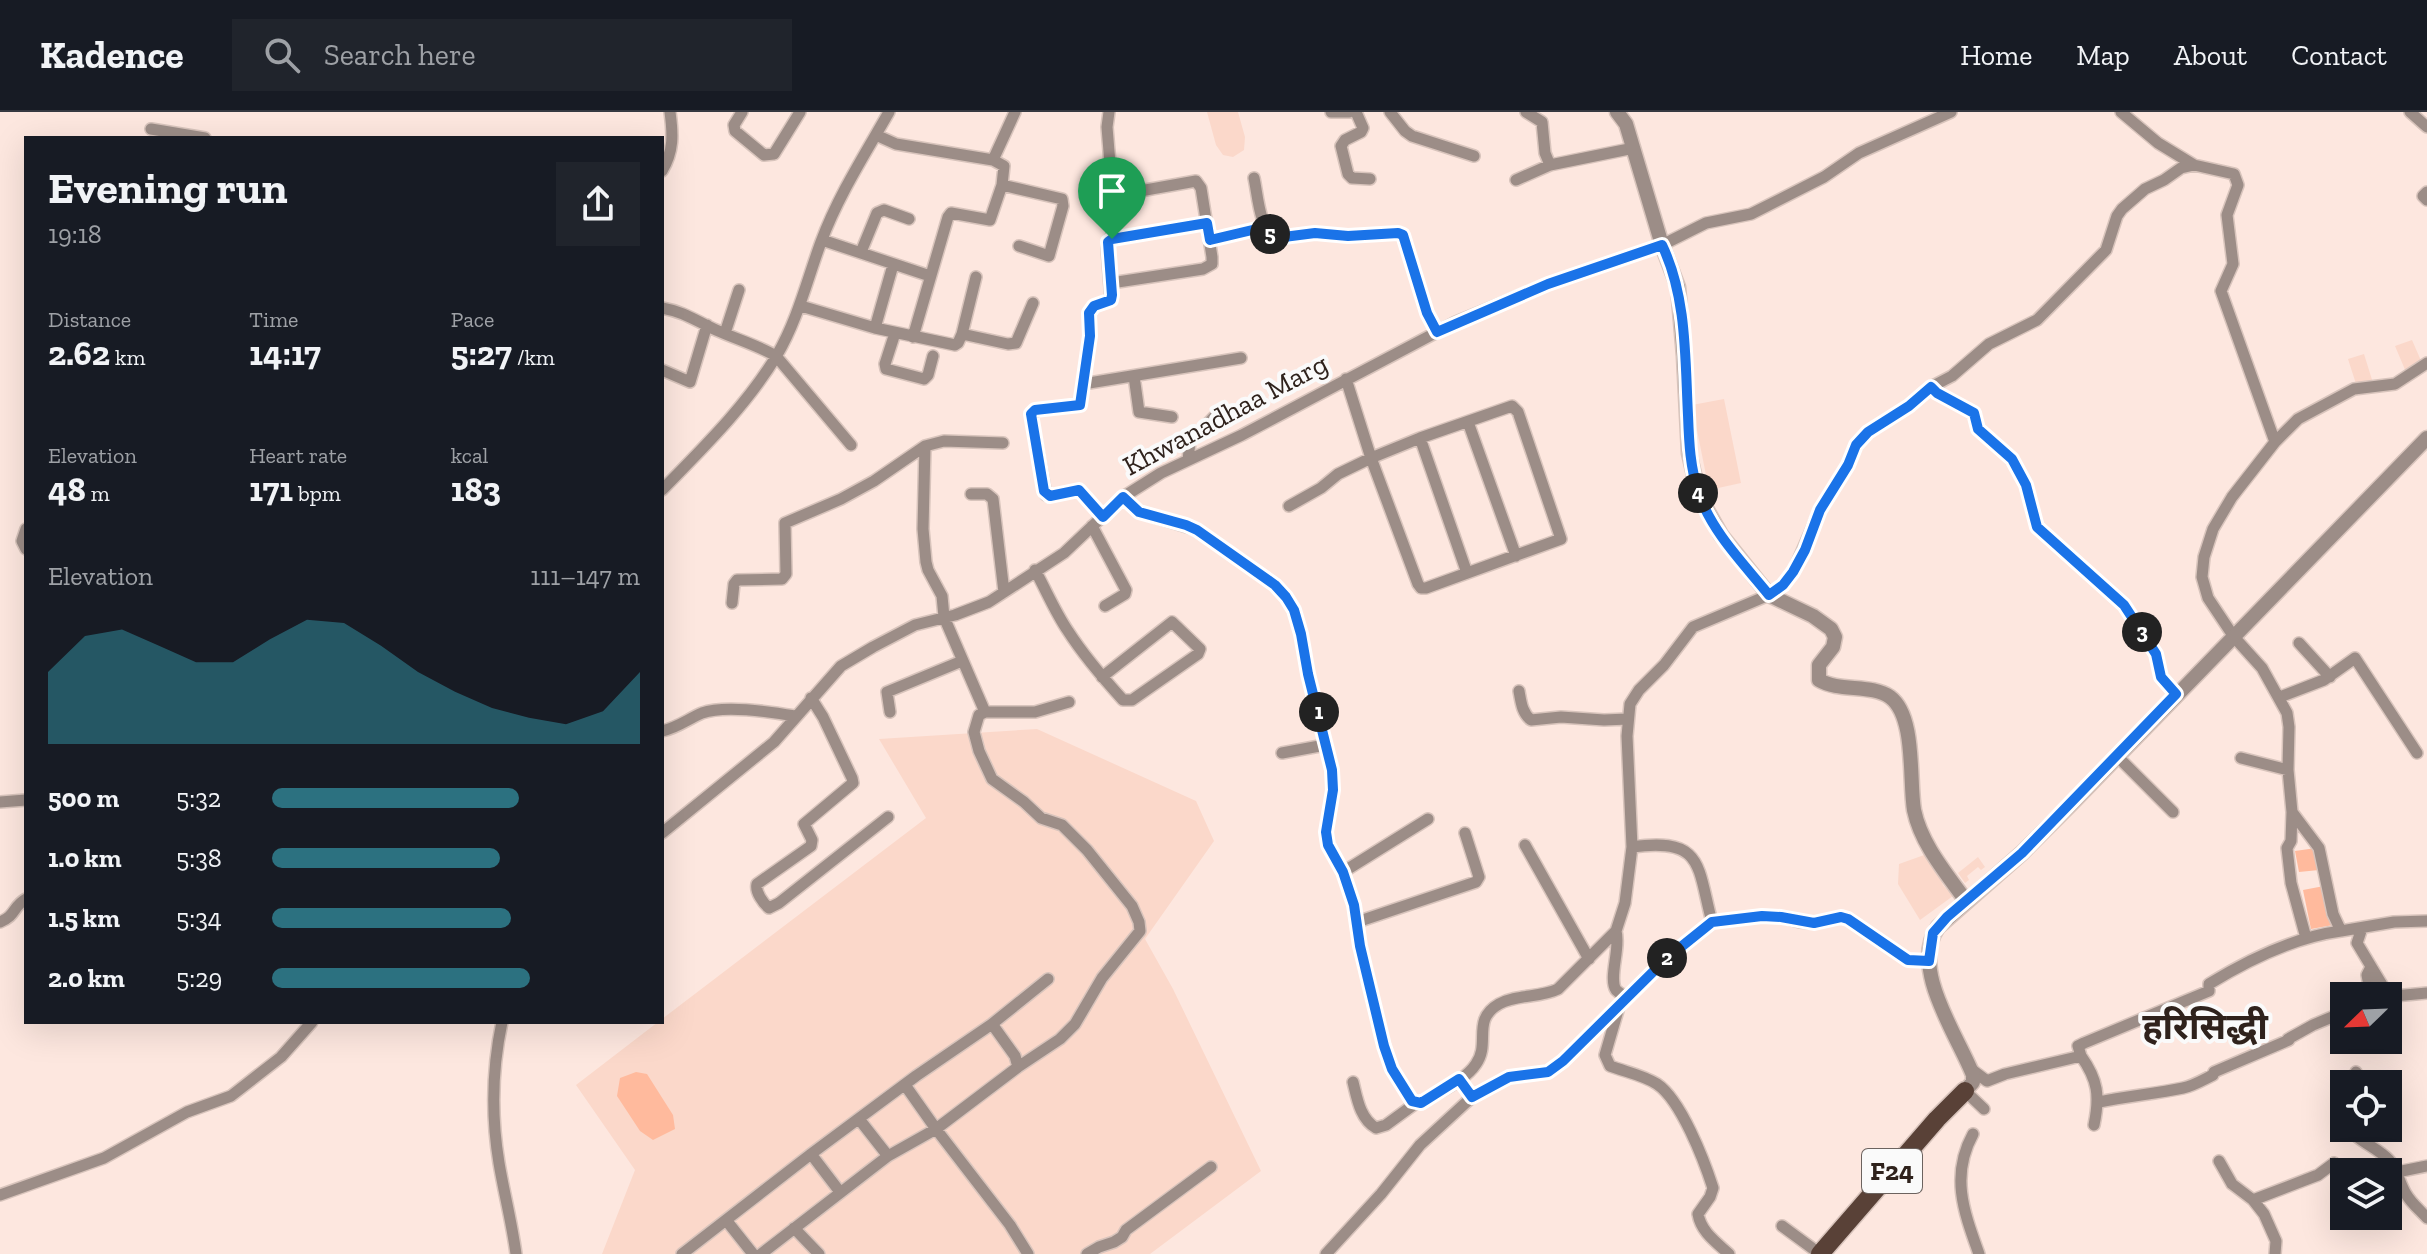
<!DOCTYPE html>
<html lang="en">
<head>
<meta charset="utf-8">
<style>
	body { margin:0; font-family:"Zilla Slab","Noto Sans Devanagari",serif; background:#20242c; color:#f1f3f6; height:100vh; display:flex; flex-direction:column; font-size:30px; white-space:nowrap }
	* { box-sizing:border-box; margin:0 }
	p { font-size:26px; color:#9ea1a6 }
	.icon { flex:none; width:44px; height:44px; fill:none; stroke:currentColor; stroke-width:2; stroke-linecap:round; stroke-linejoin:round }
	.map { position:relative; flex:1; overflow:hidden }
	.panel { position:absolute; left:24px; top:24px; width:640px; height:888px; display:flex; flex-direction:column; background:#171b24; border-radius:0px; box-shadow:0 8px 32px #0002 }
	.panel>* { flex:none }
	.needle { width:52px; rotate:247deg }
	.controls { position:absolute; left:2330px; top:870px; display:grid; gap:16px }
	.controls a { display:grid; place-items:center; width:72px; height:72px; border-radius:0px; background:#171b24; box-shadow:0 8px 32px #0002; font-size:40px }
	.pin { position:absolute; display:grid; place-items:center; width:68px; height:68px; color:#fff; margin:-82px -34px; border-radius:50% 50% 50% 0; rotate:-45deg; box-shadow:0 0 8px #0007 }
	.pin .icon { rotate:45deg }
	.km { position:absolute; width:40px; height:40px; margin:-20px; border-radius:50%; background:#222; color:#fff; font-size:22px; line-height:40px; text-align:center }
	.round { display:grid; place-items:center; flex:none; width:84px; height:84px; border-radius:0px; background:#20242c }
	.summary { display:flex; align-items:center; justify-content:space-between; height:136px; padding:0 24px }
	h1 { font-size:44px; font-weight:800; line-height:60px }
	.stats { display:grid; grid-template-columns:repeat(3,1fr); gap:12px; height:136px; padding:8px 24px }
	.stats div { display:grid; align-content:center }
	.stats b { font-size:34px; font-weight:800 }
	.stats small { font-size:22px; font-weight:400 }
	.stats p { font-size:22px }
	.chart { height:224px; padding:16px 24px }
	.chart p { display:flex; justify-content:space-between }
	.chart svg { width:100%; height:144px; margin-top:8px; fill:#2c7180; opacity:.7 }
	ul { padding:0 24px; list-style:none; font-size:26px }
	li { display:grid; grid-template-columns:128px 96px 1fr; align-items:center; height:60px }
	li i { height:20px; border-radius:10px; background:#2c7180 }
	header { display:flex; align-items:center; gap:48px; box-sizing:border-box; height:112px; padding:0 40px; background:#171b24; border-bottom:2px solid #363941 }
	header strong { font-size:38px }
	nav { display:flex; gap:44px; margin-inline-start:auto; font-size:28px }
	.search { width:560px; height:72px; background:#20242c; display:flex; align-items:center; gap:20px; box-sizing:border-box; padding:0 28px; border-radius:0px; color:#9ea1a6; font-size:30px }
	.map>svg:first-child { display:block }
</style>
</head>
<body>
<header>
<strong>Kadence</strong>
<div class="search"><svg class="icon" aria-label="search" viewBox="0 0 24 24"><circle cx="10" cy="10" r="6"/><path d="M15 15l6 6"/></svg>Search here</div>
<nav><a>Home</a><a>Map</a><a>About</a><a>Contact</a></nav>
</header>
<div class="map">
<svg width="2427" height="1142" viewBox="0 0 2427 1142">
	<rect width="100%" height="100%" fill="#fde7df"/>
	<path fill="#fbd8ca" d="M 1207,0 L 1238,0 L 1245,25 L 1244,38 L 1233,45 L 1223,43 L 1216,33 Z
		M 2412,228 L 2422,251 L 2406,260 L 2395,234 Z
		M 2364,242 L 2373,271 L 2357,275 L 2348,247 Z
		M 1724,287 L 1741,371 L 1709,378 L 1692,293 Z
		M 1037,617 L 1196,689 L 1214,729 L 1145,827 L 1173,877 L 1261,1059 L 1150,1142 L 602,1142 L 635,1058 L 576,973 L 658,910 L 662,910 L 662,907 L 926,706 L 879,627 Z
		M 1927,742 L 1936,754 L 1943,773 L 1953,784 L 1920,808 L 1898,772 L 1899,752 Z
		M 1978,745 L 1985,755 L 1981,758 L 1978,755 L 1967,764 L 1969,768 L 1965,771 L 1958,761 Z"/>
	<path fill="#ffba9d" d="M 2316,736 L 2319,758 L 2299,760 L 2295,739 Z
		M 2324,774 L 2333,813 L 2311,817 L 2303,778 Z
		M 636,960 L 647,962 L 673,1003 L 675,1017 L 653,1028 L 640,1019 L 617,984 L 620,966 Z"/>
	<g fill="none" stroke-linecap="round" stroke-linejoin="round">
		<defs>
			<path id="minor" d="M 742,0 L 734,13 L 735,19 L 764,43 L 774,42 L 800,0
				M 1331,0 L 1349,0
				M 1356,0 L 1363,16 L 1361,20 L 1345,28 L 1341,34 L 1348,62 L 1352,66 L 1370,67
				M 1390,0 L 1405,19 L 1412,24 L 1474,44
				M 1526,0 L 1542,10 L 1545,41 L 1550,53
				M 2121,0 L 2158,31 L 2194,53 L 2234,62 L 2238,73 L 2227,103 L 2233,152 L 2221,179 L 2275,330
				M 2410,0 L 2427,15
				M 151,17 L 205,26
				M 876,23 L 896,32 L 993,48 L 1004,54 L 1002,73 L 990,108 L 951,101 L 948,105 L 913,225
				M 993,48 L 1015,0
				M 662,59 C 674,39 673,22 670,0
				M 1254,66 C 1258,84 1259,117 1276,126 L 1315,121 L 1348,124 L 1398,121 L 1403,123 L 1427,201 L 1437,220
				M 1516,68 L 1550,53 L 1634,36
				M 1002,73 L 1062,87 L 1063,94 L 1049,144 L 1019,134
				M 2427,80 L 2423,84 L 2427,88
				M 1112,127 L 1207,111
				M 822,128 L 930,164
				M 1210,128 L 1265,115
				M 861,140 L 877,101 L 884,98 L 909,107
				M 1111,171 L 1203,157 L 1212,152 L 1212,145 L 1201,76 L 1196,69 L 1140,79 L 1111,81
				M 801,194 L 875,216 L 955,233 L 958,231 L 962,222 L 1008,232 L 1016,231 L 1033,191
				M 662,196 C 685,200 696,209 716,218 C 736,227 757,233 776,244 L 851,333
				M 875,216 L 893,153
				M 725,221 L 739,178
				M 895,221 L 885,252 L 886,257 L 924,267 L 928,263 L 933,244
				M 962,222 L 976,165
				M 662,258 L 690,270 L 707,213
				M 1134,264 L 1139,300 L 1172,305
				M 1083,272 L 1241,246
				M 1931,275 L 1937,281 L 1974,301 L 1978,317 L 2012,347 L 2026,373 L 2037,415 L 2124,493 L 2156,542 L 2161,565 L 2176,582
				M 1468,310 L 1516,444
				M 1420,326 L 1467,461
				M 925,334 L 944,329 L 1003,331
				M 1188,348 L 1190,330 L 1214,305
				M 662,378 C 703,336 747,293 777,243 C 798,207 807,168 821,130 C 838,84 865,42 889,0
				M 971,382 L 987,382 L 993,387 L 1004,480
				M 1123,385 L 1139,400 L 1197,418 L 1275,473 L 1286,485 L 1294,498 L 1301,522 L 1308,562 L 1332,658 L 1333,678 L 1326,720 L 1328,733 L 1343,760 L 1354,793 L 1360,834 L 1384,934 L 1392,957 L 1412,989 L 1421,991 C 1438,980 1465,969 1476,952 C 1491,931 1471,908 1499,892 C 1517,882 1540,886 1558,877 L 1616,819 L 1625,791 L 1632,735 L 1627,624 L 1630,592 L 1639,578 L 1664,553 L 1693,515 L 1769,483 L 1783,473 L 1793,460 L 1820,398 L 1848,353 L 1856,333 L 1868,320 L 1909,294 L 1931,275 L 1952,264 L 1989,232 L 2037,208 L 2106,138 L 2117,104 L 2122,97 L 2145,77 L 2164,68 L 2181,56 L 2194,53
				M 1289,394 L 1321,376 L 1338,362 L 1371,346 L 1420,326 L 1512,294 L 1518,300 L 1561,427 L 1426,476 L 1421,476 L 1418,472 L 1371,346 L 1346,267
				M 1103,405 L 1079,378 L 1050,384 L 1046,383 L 1031,302 L 1035,298 L 1080,293 L 1090,224 L 1089,201 L 1094,194 L 1111,188 L 1107,136 C 1108,127 1114,123 1115,113 L 1107,15 L 1109,0
				M 1092,414 L 1126,478 L 1125,482 L 1105,494
				M 26,417 L 22,429 L 26,437
				M 1035,458 C 1046,478 1055,500 1068,519 C 1084,544 1103,566 1123,588 L 1132,588 L 1198,542 L 1200,537 L 1172,510 L 1102,565
				M 732,491 L 734,472 L 737,468 L 782,467 L 786,462 L 785,411 L 841,387 L 874,369 L 925,334 L 923,417 L 926,450 L 928,458 L 942,484 L 944,505 L 985,600 L 979,603 L 974,620 L 979,639 L 992,667 L 1024,690 L 1041,706 L 1062,713 L 1087,738 L 1132,794 L 1139,810 L 1140,819 L 1102,866 L 1075,912 L 1060,927 L 1018,955 L 1015,944 L 992,912
				M 2299,531 L 2330,565
				M 1519,579 C 1521,590 1522,601 1531,608 L 1561,605 L 1604,608 L 1628,607
				M 2280,585 L 2324,568 L 2355,546 L 2417,641
				M 811,586 L 823,605 L 852,666 L 853,671 L 804,712 L 812,728 L 811,734 L 757,772 C 755,780 763,791 769,796 L 779,791 L 888,705
				M 890,600 L 887,580 L 962,549
				M 985,600 L 1035,600 L 1069,590
				M 662,619 C 677,616 688,607 702,601 C 724,593 772,600 795,604
				M 1282,641 L 1325,633
				M 2117,644 L 2173,700
				M 2241,646 L 2288,658
				M 0,690 L 26,688
				M 2292,700 L 2319,736 L 2333,802 L 2341,819 L 2394,810 L 2427,809
				M 662,721 L 774,630 L 841,554 L 873,535 L 915,513 L 955,503 L 989,490 L 1064,441 L 1123,385 L 1161,361 L 1242,323 L 1456,210 L 1548,172 L 1662,133 L 1706,111 L 1751,102 L 1824,65 L 1859,41 L 1951,0
				M 1525,733 L 1589,847
				M 1632,735 C 1704,725 1697,754 1712,810
				M 1343,760 L 1428,707
				M 0,810 C 16,804 13,794 26,787
				M 1357,810 L 1476,770 L 1479,765 L 1465,721
				M 2362,816 L 2357,831 L 2387,881 L 2394,884 L 2427,881
				M 1616,819 C 1621,836 1608,866 1616,878 C 1619,881 1623,883 1627,886
				M 2306,826 L 2291,771 L 2287,736 L 2291,729 L 2292,700 L 2288,658 L 2289,615 L 2287,601 L 2262,556 L 2234,525 L 2208,486 L 2202,465 L 2204,445 L 2213,417 L 2232,385 L 2275,330 L 2298,307 L 2354,277 L 2395,272 L 2427,251
				M 2371,884 L 2367,863 L 2371,855
				M 1619,895 L 1605,943 L 1610,954 C 1626,960 1643,963 1657,972 C 1681,988 1704,1048 1713,1076 L 1710,1085 L 1698,1102 C 1701,1120 1716,1130 1729,1142
				M 502,910 C 492,957 491,1003 499,1051 C 504,1081 512,1111 516,1142
				M 2081,944 C 2098,968 2100,984 2094,1013
				M 1971,957 L 1987,969 L 2005,962 L 2081,944 L 2078,934 L 2084,931 L 2209,879 L 2209,872 C 2248,848 2295,825 2341,819
				M 1353,970 C 1357,986 1360,1007 1376,1016 L 1386,1013 L 1416,991
				M 2353,972 L 2356,960
				M 905,973 L 936,1017 L 1018,955
				M 1965,979 L 1984,997
				M 2099,990 C 2127,984 2155,982 2183,976 C 2193,974 2203,968 2213,963 L 2214,960 L 2289,928 L 2288,927 L 2313,913 L 2344,900
				M 859,1007 L 888,1044
				M 2350,1016 C 2354,1027 2378,1036 2389,1048 C 2398,1058 2399,1071 2406,1082 C 2411,1091 2420,1098 2427,1106
				M 1973,1022 C 1950,1064 1964,1100 1979,1142
				M 811,1042 L 840,1080
				M 2219,1049 L 2232,1072 L 2253,1088 L 2264,1102 L 2276,1129 L 2275,1142
				M 2397,1060 L 2427,1054
				M 0,1083 L 104,1046 L 187,1000 L 231,984 L 281,945 L 312,910
				M 2253,1088 L 2318,1063 L 2334,1051
				M 726,1108 L 753,1142
				M 1782,1114 L 1820,1142
				M 794,1116 L 819,1142
				M 682,1142 L 811,1042 L 916,964 L 992,912 L 1048,867
				M 761,1142 L 888,1044 L 936,1017 L 1010,1113 L 1028,1142
				M 1087,1142 L 1099,1135 L 1114,1130 L 1122,1125 L 1126,1118 L 1211,1055
				M 1326,1142 L 1381,1082 L 1420,1033 L 1472,985 L 1509,965 L 1548,960 L 1563,949 L 1666,847 L 1712,810 L 1762,804 L 1781,805 L 1800,810 L 1814,811 L 1841,805 L 1848,807 L 1908,848 L 1929,849"/>
			<path id="tertiary" d="M 1617,0 L 1626,12 L 1662,133 L 1678,175 L 1684,244 L 1689,341 L 1699,384 L 1721,423 L 1769,483 L 1813,504 L 1831,517 L 1835,525 L 1833,535 L 1819,553 L 1819,568 C 1839,580 1872,572 1890,585 C 1916,604 1909,668 1914,698 C 1921,732 1946,761 1966,789
				M 1965,979 L 1973,970 L 1973,963 C 1958,924 1909,856 1938,815 L 2022,741 L 2074,689 L 2427,326"/>
			<path id="primary" d="M 1820,1142 L 1937,1007 L 1965,979"/>
		</defs>
		<use href="#minor" stroke="#d8c4bc" stroke-width="14"/>
		<use href="#tertiary" stroke="#d8c4bc" stroke-width="17"/>
		<use href="#primary" stroke="#d8c4bc" stroke-width="21"/>
		<use href="#minor" stroke="#9c8d87" stroke-width="11"/>
		<use href="#tertiary" stroke="#9c8d87" stroke-width="14"/>
		<use href="#primary" stroke="#594137" stroke-width="18"/>
	</g>
	<g fill="none" stroke-linecap="round" stroke-linejoin="round">
		<defs>
			<path id="route" d="M 1207,111 L 1210,128 L 1265,115 L 1270,123 L 1276,126 L 1315,121 L 1348,124 L 1398,121 L 1403,123 L 1427,201 L 1437,220 L 1548,172 L 1662,133 C 1687,185 1685,246 1688,303 C 1689,330 1690,356 1699,382 C 1712,420 1744,452 1769,483 L 1783,473 L 1793,460 L 1805,438 L 1820,398 L 1848,353 L 1856,333 L 1868,320 L 1909,294 L 1931,275 L 1937,281 L 1974,301 L 1978,317 L 2012,347 L 2026,373 L 2037,415 L 2124,493 L 2156,542 L 2161,565 L 2176,582 L 2022,741 L 1947,805 L 1933,821 L 1929,849 L 1908,848 L 1848,807 L 1841,805 L 1814,811 L 1781,805 L 1762,804 L 1712,810 L 1666,847 L 1563,949 L 1548,960 L 1509,965 L 1472,985 L 1459,967 L 1421,991 L 1412,989 L 1392,957 L 1384,934 L 1360,834 L 1354,793 L 1343,760 L 1328,733 L 1326,720 L 1333,678 L 1332,658 L 1308,562 L 1301,522 L 1294,498 L 1286,485 L 1275,473 L 1197,418 L 1186,413 L 1139,400 L 1123,385 L 1103,405 L 1079,378 L 1050,384 L 1044,379 L 1031,302 L 1035,298 L 1080,293 L 1090,224 L 1089,201 L 1094,194 L 1111,188 L 1112,183 L 1108,130 L 1112,127 Z"/>
		</defs>
		<use href="#route" stroke="#fff" stroke-width="16"/>
		<use href="#route" stroke="#1a73e8" stroke-width="10"/>
	</g>
	<g text-anchor="middle" stroke-width="8" stroke-linejoin="round" paint-order="stroke">
		<rect fill="#fafafa" stroke="#6c635f" stroke-width="2" x="1862" y="1037" width="60" height="44" rx="6"/>
		<g font-size="26" font-weight="bold" fill="#2f221c">
			<text x="1892" y="1068">F24</text>
		</g>
		<g font-size="28" fill="#2f221c" stroke="#fafafa">
			<text transform="translate(1225 302) rotate(-28)" y="10">Khwanadhaa Marg</text>
		</g>
		<g font-size="36" font-weight="bold" fill="#2f221c" stroke="#fafafa">
			<text x="2205" y="927">हरिसिद्धी</text>
		</g>
	</g>
</svg>
<div class="controls">
<a><svg class="needle" viewBox="-14 -14 28 28"><path d="M0-13l5 13h-10z" fill="#e53935"/><path d="M0 13l5-13h-10z" fill="#9ea1a6"/></svg></a>
<a><svg class="icon" aria-label="locate" viewBox="0 0 24 24"><circle cx="12" cy="12" r="6"/><path d="M12 2v4M12 18v4M2 12h4M18 12h4"/></svg></a>
<a><svg class="icon" aria-label="layers" viewBox="0 0 24 24"><path d="M12 4l9 5-9 5-9-5zM3 14l9 5 9-5"/></svg></a>
</div>
<div class="pin" style="left:1112px;top:127px;background:#1e9e55"><svg class="icon" aria-label="arrive" viewBox="0 0 24 24"><path d="M6 21V4h12l-3 4 3 4H6"/></svg></div>
<b class="km" style="left:1319px;top:600px">1</b>
<b class="km" style="left:1667px;top:846px">2</b>
<b class="km" style="left:2142px;top:520px">3</b>
<b class="km" style="left:1698px;top:381px">4</b>
<b class="km" style="left:1270px;top:122px">5</b>
<section class="panel">
<div class="summary"><div><h1>Evening run</h1><p>19:18</p></div><a class="round"><svg class="icon" aria-label="share" viewBox="0 0 24 24"><path d="M12 15V3M7 8l5-5 5 5M5 13v7h14v-7"/></svg></a></div>
<div class="stats">
<div><p>Distance</p><b>2.62<small> km</small></b></div>
<div><p>Time</p><b>14:17</b></div>
<div><p>Pace</p><b>5:27<small> /km</small></b></div>
</div>
<div class="stats">
<div><p>Elevation</p><b>48<small> m</small></b></div>
<div><p>Heart rate</p><b>171<small> bpm</small></b></div>
<div><p>kcal</p><b>183</b></div>
</div>
<div class="chart"><p><span>Elevation</span>111–147 m</p>
<svg viewBox="0 0 160 44" preserveAspectRatio="none"><path d="M0 44V22L10 11L20 9L30 14L40 19L50 19L60 12L70 6L80 7L90 14L100 22L110 28L120 33L130 36L140 38L150 34L160 22V44z"/></svg>
</div>
<ul>
<li><b>500 m</b>5:32<i style="width:67%"></i></li>
<li><b>1.0 km</b>5:38<i style="width:62%"></i></li>
<li><b>1.5 km</b>5:34<i style="width:65%"></i></li>
<li><b>2.0 km</b>5:29<i style="width:70%"></i></li>
</ul>
</section>
</div>
</body>
</html>
